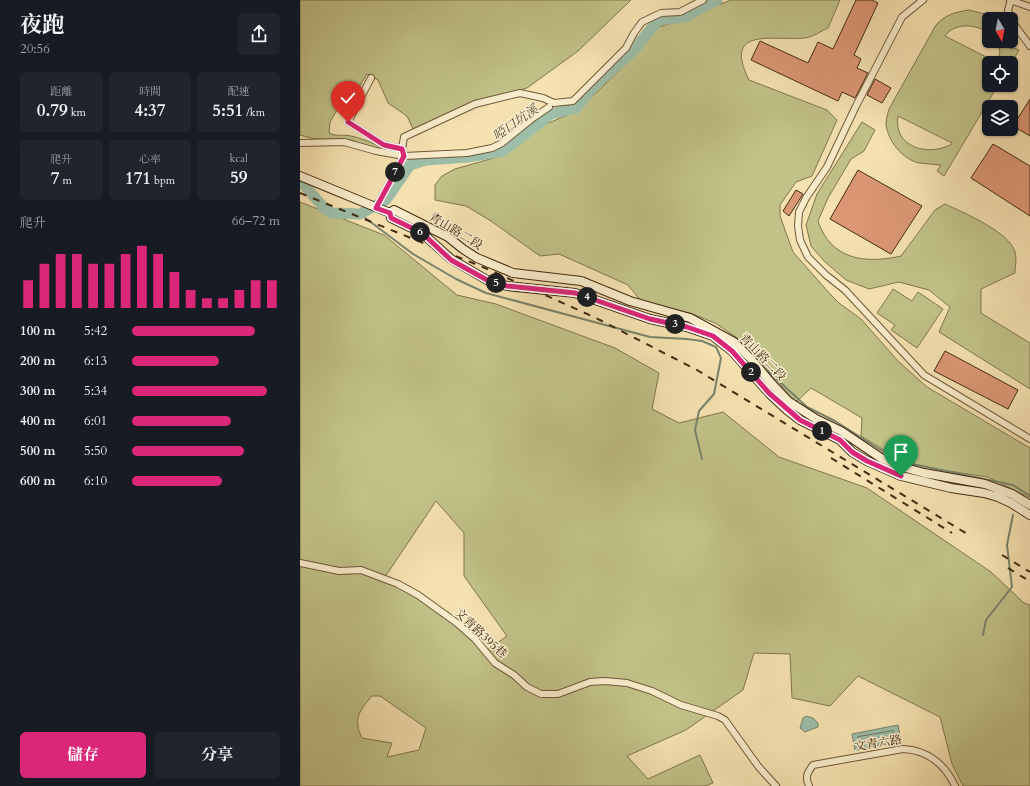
<!DOCTYPE html>
<html lang="zh-TW">
<head>
<meta charset="utf-8">
<style>
	body { margin:0; font-family:Cardo,"Noto Serif TC",serif; background:#20242c; color:#f1f3f6; height:100vh; display:flex; flex-direction:column; font-size:15px; white-space:nowrap }
	* { box-sizing:border-box; margin:0 }
	p { font-size:13px; color:#9ea1a6 }
	.icon { flex:none; width:22px; height:22px; fill:none; stroke:currentColor; stroke-width:2; stroke-linecap:round; stroke-linejoin:round }
	.map { position:relative; flex:1; overflow:hidden }
	.side { display:flex; flex-direction:column; background:#171b24; width:300px }
	.side>* { flex:none }
	.needle { width:26px; rotate:170deg }
	.buttons { position:absolute; left:682px; top:12px; display:grid; gap:8px }
	.buttons a { display:grid; place-items:center; width:36px; height:36px; border-radius:6px; background:#171b24; box-shadow:0 1px 3px #0004; font-size:20px }
	.pin { position:absolute; display:grid; place-items:center; width:34px; height:34px; color:#fff; margin:-41px -17px; border-radius:50% 50% 50% 0; rotate:-45deg; box-shadow:0 0 4px #0007 }
	.pin .icon { rotate:45deg }
	.km { position:absolute; width:20px; height:20px; margin:-10px; border-radius:50%; background:#222; color:#fff; font-size:11px; line-height:20px; text-align:center }
	.round { display:grid; place-items:center; flex:none; width:42px; height:42px; border-radius:6px; background:#20242c }
	.summary { display:flex; align-items:center; justify-content:space-between; height:68px; padding:0 20px }
	h1 { font-size:22px; font-weight:700; line-height:30px }
	.stats { display:grid; grid-template-columns:repeat(3,1fr); gap:6px; height:68px; padding:4px 20px }
	.stats div { display:grid; align-content:center; border-radius:6px; background:#20242c; text-align:center }
	.stats b { font-size:17px; font-weight:700 }
	.stats small { font-size:11px; font-weight:400 }
	.stats p { font-size:11px }
	.chart { height:112px; padding:8px 20px }
	.chart p { display:flex; justify-content:space-between }
	.chart svg { width:100%; height:72px; margin-top:4px; stroke:#db2777; stroke-width:6 }
	.cta { display:flex; gap:8px; margin-top:auto; padding:8px 20px }
	.cta a { flex:1; height:46px; border-radius:6px; background:#db2777; color:#fff; font-size:16px; font-weight:700; line-height:46px; text-align:center }
	.cta a+a { background:#20242c; color:#f1f3f6 }
	ul { padding:0 20px; list-style:none; font-size:13px }
	li { display:grid; grid-template-columns:64px 48px 1fr; align-items:center; height:30px }
	li i { height:10px; border-radius:5px; background:#db2777 }
	main { display:flex; flex:1; min-height:0 }
	.map>svg:first-child { display:block }
</style>
</head>
<body>
<main>
<section class="side">
<div class="summary"><div><h1>夜跑</h1><p>20:56</p></div><a class="round"><svg class="icon" aria-label="share" viewBox="0 0 24 24"><path d="M12 15V3M7 8l5-5 5 5M5 13v7h14v-7"/></svg></a></div>
<div class="stats">
<div><p>距離</p><b>0.79<small> km</small></b></div>
<div><p>時間</p><b>4:37</b></div>
<div><p>配速</p><b>5:51<small> /km</small></b></div>
</div>
<div class="stats">
<div><p>爬升</p><b>7<small> m</small></b></div>
<div><p>心率</p><b>171<small> bpm</small></b></div>
<div><p>kcal</p><b>59</b></div>
</div>
<div class="chart"><p><span>爬升</span>66–72 m</p>
<svg viewBox="0 0 160 44" preserveAspectRatio="none"><path d="M5 44V27M15 44V17M25 44V11M35 44V11M45 44V17M55 44V17M65 44V11M75 44V6M85 44V11M95 44V22M105 44V33M115 44V38M125 44V38M135 44V33M145 44V27M155 44V27"/></svg>
</div>
<ul>
<li><b>100 m</b>5:42<i style="width:83%"></i></li>
<li><b>200 m</b>6:13<i style="width:59%"></i></li>
<li><b>300 m</b>5:34<i style="width:91%"></i></li>
<li><b>400 m</b>6:01<i style="width:67%"></i></li>
<li><b>500 m</b>5:50<i style="width:76%"></i></li>
<li><b>600 m</b>6:10<i style="width:61%"></i></li>
</ul>
<div class="cta"><a>儲存</a><a>分享</a></div>
</section>
<div class="map">
<svg width="730" height="786" viewBox="0 0 730 786">
	<rect width="100%" height="100%" fill="#f6e2b1"/>
	<filter id="stains"><feTurbulence type="fractalNoise" baseFrequency=".005" numOctaves="4"/><feColorMatrix values="0 0 0 0 .2 0 0 0 0 .09 0 0 0 0 .02 0 0 0 .5 -.17"/></filter>
	<radialGradient id="worn" r=".72"><stop offset=".6" stop-color="#630" stop-opacity="0"/><stop offset="1" stop-color="#630" stop-opacity=".3"/></radialGradient>
	<path fill="#c1c288" stroke="#82764c" fill-rule="evenodd" d="M 0,0 L 331,0 L 278,51 L 227,88 L 175,103 L 113,129 L 107,116 L 88,103 L 78,80 L 67,74 L 52,99 L 41,103 L 30,122 L 29,133 C 37,137 43,134 51,136 C 65,139 77,145 90,151 L 76,151 L 52,140 L 14,139 L 0,135 Z
		M 431,0 L 540,0 L 528,28 C 521,31 513,37 505,38 C 473,41 422,26 449,80 L 527,110 L 537,120 L 512,176 L 496,182 L 480,205 L 480,216 L 493,252 L 531,295 L 539,303 L 561,319 L 598,361 L 627,387 L 730,448 L 730,498 L 688,477 L 635,469 L 602,461 L 561,436 L 562,418 L 511,388 L 496,402 L 436,337 L 415,323 L 390,313 L 341,301 L 328,285 L 259,254 L 240,256 L 191,221 L 166,206 L 135,200 L 135,185 L 142,176 L 155,169 L 204,155 L 246,124 L 277,111 L 330,60 L 358,27 L 376,22 Z
		M 669,10 L 689,15 L 694,19 L 689,19 L 689,33 C 676,24 655,22 645,36 L 698,63 L 700,51 L 696,41 L 708,41 L 710,49 L 714,48 L 719,50 L 711,64 L 689,63 L 689,85 L 698,85 L 644,176 L 637,171 L 641,165 C 634,164 626,164 619,163 C 602,159 588,141 586,124 C 586,119 588,113 589,109 L 636,25 C 645,15 655,12 669,10 ZM 598,116 L 652,143 L 652,144 C 629,157 593,148 598,116 Z
		M 562,122 L 575,130 L 564,151 L 551,159 L 528,198 L 518,221 C 531,260 565,264 601,256 L 635,210 L 645,204 C 662,212 710,232 715,252 C 717,258 715,267 715,273 L 681,289 L 681,313 L 730,343 L 730,389 L 639,332 L 650,307 L 629,290 L 599,282 L 569,289 L 546,280 L 524,261 L 511,246 L 506,225 L 517,194 Z
		M 0,202 L 84,235 L 157,295 L 196,304 L 315,348 L 359,373 L 352,409 L 379,423 L 423,412 L 479,457 L 567,488 L 691,572 L 724,603 L 730,605 L 730,786 L 663,786 L 652,764 L 640,717 L 558,676 L 530,706 L 492,698 L 490,654 L 454,653 L 443,690 L 386,730 L 327,756 L 348,779 L 400,755 L 413,783 L 405,786 L 0,786 ZM 136,501 L 164,533 L 164,576 L 207,636 L 187,650 L 159,621 L 85,577 ZM 72,696 L 80,696 L 126,728 L 119,750 L 87,757 L 92,743 L 62,738 C 53,719 59,711 72,696 Z
		M 593,289 L 612,301 L 618,292 L 643,309 L 617,348 L 591,330 L 595,325 L 577,313 Z"/>
	<path fill="#9dbea9" stroke="#79836c" d="M 506,716 L 513,718 L 518,723 L 518,727 L 505,732 L 500,728 L 503,718 Z
		M 598,725 L 601,741 L 555,750 L 552,734 Z"/>
	<g fill="none" stroke-linecap="round" stroke-linejoin="round">
		<path stroke="#70745d" stroke-width="1" d="M 593,731 L 596,736 L 594,738 L 560,744 L 558,743 L 558,737 Z"/>
		<path stroke="#79836c" stroke-width="2" d="M 60,214 L 113,254 L 156,279 L 186,293 L 350,337 L 387,339 L 402,341 L 416,347 L 421,358 L 414,394 L 399,411 L 395,430 L 402,459
			M 456,360 L 507,407 L 535,421 L 595,459 L 612,464 L 713,485 L 730,496
			M 683,635 L 686,620 L 712,587 L 707,545 L 713,515"/>
		<path stroke="#9dbea9" stroke-width="11" d="M 0,180 L 24,208 L 32,213 L 60,214 L 86,200 L 110,165 L 126,160 L 168,157 L 203,151 L 251,114 L 276,108 L 292,88 L 334,50 L 358,20 L 384,17 L 417,0"/>
	</g>
	<path fill="#dc9774" stroke="#422a11" d="M 556,0 L 572,0 L 578,3 L 554,55 L 561,59 L 557,68 L 568,73 L 555,98 L 542,92 L 538,101 L 451,60 L 460,41 L 508,63 L 518,42 L 533,49 Z
		M 575,79 L 591,88 L 582,103 L 567,95 Z
		M 730,99 L 730,136 L 713,126 Z
		M 693,144 L 730,166 L 730,216 L 671,178 Z
		M 558,170 L 622,206 L 591,254 L 530,219 Z
		M 496,190 L 503,194 L 489,216 L 483,211 Z
		M 645,351 L 718,390 L 708,409 L 634,371 Z"/>
	<g fill="none" stroke-linecap="round" stroke-linejoin="round">
		<defs>
			<path id="street" d="M 623,0 L 602,17 L 556,106 L 527,167 L 506,198 L 499,212 L 498,226 L 500,240 L 508,257 L 526,275 L 545,290 L 624,375 L 730,439
				M 710,0 L 730,7
				M 711,19 L 708,10 L 711,0
				M 711,20 L 730,46
				M 71,78 L 48,122 L 84,145 L 102,149
				M 0,143 L 44,142 L 76,151 L 104,156 L 167,153 L 192,148 L 202,143 L 233,118 L 249,107
				M 76,208 L 104,156 L 102,149 L 104,137 L 175,104 L 220,93 L 243,98 L 254,103 L 273,101 L 326,48 L 334,33 L 342,22 L 361,13 L 380,12 L 403,0
				M 0,563 L 39,571 L 61,570 L 98,584 L 118,595 L 157,623 L 175,639 L 195,663 L 214,675 L 227,687 L 241,694 L 258,694 L 290,682 L 305,681 L 327,683 L 352,691 L 381,705 L 418,716 L 425,720 L 458,766 L 476,786
				M 509,786 C 505,777 507,773 513,765 L 603,749 C 627,750 645,764 655,786"/>
			<path id="secondary" d="M 0,176 L 90,213
				M 90,213 L 91,218 L 122,233 L 151,259 L 187,280 L 207,286 L 275,293 L 350,319 L 387,327 L 413,336 L 432,351 L 469,393 L 487,410 L 500,420 L 540,440 L 552,452 L 567,461 L 601,476 L 651,488 L 684,493 L 698,497 L 711,503 L 730,515
				M 90,213 L 94,210 L 148,237 L 163,249 L 177,258 L 213,273 L 281,281 L 330,301 L 390,318 L 434,342 L 451,359 L 471,383 L 488,401 L 516,419 L 541,431 L 581,458 L 602,467 L 624,473 L 685,484 L 712,494 L 730,505"/>
		</defs>
		<use href="#street" stroke="#6f5839" stroke-width="8"/>
		<use href="#secondary" stroke="#422a11" stroke-width="10"/>
		<use href="#street" stroke="#f9eccc" stroke-width="6"/>
		<use href="#secondary" stroke="#f9eccc" stroke-width="8"/>
		<path stroke="#422a11" stroke-width="2" stroke-dasharray="7 7" stroke-linecap="butt" d="M 0,193 L 185,268 L 296,318 L 397,370 L 669,535
			M 531,458 L 652,533
			M 702,555 L 730,572
			M 708,568 L 726,579"/>
	</g>
	<g fill="none" stroke-linecap="round" stroke-linejoin="round">
		<defs>
			<path id="route" d="M 48,122 L 84,145 L 102,149 L 104,156 L 76,208 L 90,213 L 91,218 L 122,233 L 151,260 L 187,280 L 207,286 L 275,293 L 350,319 L 387,327 L 413,336 L 432,351 L 469,393 L 500,420 L 540,440 L 552,452 L 567,461 L 601,476"/>
		</defs>
		<use href="#route" stroke="#fff" stroke-width="8"/>
		<use href="#route" stroke="#db2777" stroke-width="5"/>
	</g>
	<g text-anchor="middle" stroke-width="3" stroke-linejoin="round" paint-order="stroke">
		<g font-size="12" fill="#422a11" stroke="#f9eccc">
			<text transform="translate(156 231) rotate(31)" y="4">青山路二段</text>
			<text transform="translate(463 357) rotate(46)" y="4">青山路二段</text>
			<text transform="translate(181 633) rotate(43)" y="4">文青路395巷</text>
			<text transform="translate(578 743) rotate(-9)" y="4">文青六路</text>
		</g>
		<g font-size="13" font-style="italic" fill="#594f37" stroke="#f9eccc">
			<text transform="translate(215 122) rotate(-35)" y="5">啞口坑溪</text>
		</g>
	</g>
	<rect width="100%" height="100%" filter="url(#stains)"/>
	<rect width="100%" height="100%" fill="url(#worn)"/>
</svg>
<div class="buttons">
<a><svg class="needle" viewBox="-14 -14 28 28"><path d="M0-13l5 13h-10z" fill="#e53935"/><path d="M0 13l5-13h-10z" fill="#9ea1a6"/></svg></a>
<a><svg class="icon" aria-label="locate" viewBox="0 0 24 24"><circle cx="12" cy="12" r="6"/><path d="M12 2v4M12 18v4M2 12h4M18 12h4"/></svg></a>
<a><svg class="icon" aria-label="layers" viewBox="0 0 24 24"><path d="M12 4l9 5-9 5-9-5zM3 14l9 5 9-5"/></svg></a>
</div>
<div class="pin" style="left:601px;top:476px;background:#1e9e55"><svg class="icon" aria-label="arrive" viewBox="0 0 24 24"><path d="M6 21V4h12l-3 4 3 4H6"/></svg></div>
<div class="pin" style="left:48px;top:122px;background:#d93025"><svg class="icon" aria-label="check" viewBox="0 0 24 24"><path d="M5 12l5 5 9-10"/></svg></div>
<b class="km" style="left:522px;top:431px">1</b>
<b class="km" style="left:451px;top:372px">2</b>
<b class="km" style="left:375px;top:324px">3</b>
<b class="km" style="left:287px;top:297px">4</b>
<b class="km" style="left:196px;top:283px">5</b>
<b class="km" style="left:120px;top:232px">6</b>
<b class="km" style="left:95px;top:172px">7</b>
</div>
</main>
</body>
</html>
